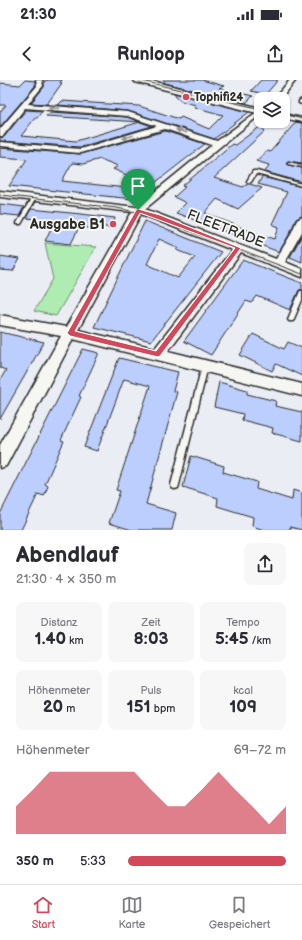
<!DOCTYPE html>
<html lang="de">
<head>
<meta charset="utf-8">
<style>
	body { margin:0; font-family:"Balsamiq Sans",sans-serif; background:#f7f7f7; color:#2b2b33; height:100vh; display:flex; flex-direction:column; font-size:15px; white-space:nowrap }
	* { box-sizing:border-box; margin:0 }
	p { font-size:13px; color:#7c7c81 }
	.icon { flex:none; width:22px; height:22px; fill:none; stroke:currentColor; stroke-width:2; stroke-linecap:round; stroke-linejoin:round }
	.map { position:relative; height:450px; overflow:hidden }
	.panel { display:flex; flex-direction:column; background:#fff; flex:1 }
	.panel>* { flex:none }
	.buttons { position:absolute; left:254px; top:12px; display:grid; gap:8px }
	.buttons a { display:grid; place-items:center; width:36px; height:36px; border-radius:8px; background:#fff; box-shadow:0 1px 3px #0004; font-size:20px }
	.pin { position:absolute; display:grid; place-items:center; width:34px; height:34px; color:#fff; margin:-41px -17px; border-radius:50% 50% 50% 0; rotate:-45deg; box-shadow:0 0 4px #0007 }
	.pin .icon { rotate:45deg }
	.round { display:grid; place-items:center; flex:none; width:42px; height:42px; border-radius:8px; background:#f7f7f7 }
	.summary { display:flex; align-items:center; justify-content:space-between; height:68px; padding:0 16px }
	h1 { font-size:22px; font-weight:700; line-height:30px }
	.metrics { display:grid; grid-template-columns:repeat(3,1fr); gap:6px; height:68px; padding:4px 16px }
	.metrics div { display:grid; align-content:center; border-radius:8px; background:#f7f7f7; text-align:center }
	.metrics b { font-size:17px; font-weight:700 }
	.metrics small { font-size:11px; font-weight:400 }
	.metrics p { font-size:11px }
	.chart { height:112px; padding:8px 16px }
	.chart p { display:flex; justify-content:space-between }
	.chart svg { width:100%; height:72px; margin-top:4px; fill:#d1495b; opacity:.7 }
	ul { padding:0 16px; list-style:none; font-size:13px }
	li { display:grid; grid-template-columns:64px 48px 1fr; align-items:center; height:30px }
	li i { height:10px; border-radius:5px; background:#d1495b }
	.status { display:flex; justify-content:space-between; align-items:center; height:28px; padding:0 20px; background:#fff; direction:ltr }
	.status svg { height:11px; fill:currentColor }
	header { display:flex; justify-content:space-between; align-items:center; height:52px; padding:0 16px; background:#fff; font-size:18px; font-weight:700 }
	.dock { display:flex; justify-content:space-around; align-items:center; height:56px; border-top:1px solid #e1e1e2; background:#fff; font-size:11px; color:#7c7c81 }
	.dock a { display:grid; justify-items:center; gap:2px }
	.dock .active { color:#d1495b }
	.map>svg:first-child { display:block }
</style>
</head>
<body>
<div class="status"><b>21:30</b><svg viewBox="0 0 49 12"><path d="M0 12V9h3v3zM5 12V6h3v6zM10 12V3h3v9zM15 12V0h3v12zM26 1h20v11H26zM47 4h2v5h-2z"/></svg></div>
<header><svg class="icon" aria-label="back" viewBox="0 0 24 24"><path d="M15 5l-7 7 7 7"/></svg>Runloop<svg class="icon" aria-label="share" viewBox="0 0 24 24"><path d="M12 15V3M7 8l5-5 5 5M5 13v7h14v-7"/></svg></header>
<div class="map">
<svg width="302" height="450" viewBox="0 0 302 450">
	<rect width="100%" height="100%" fill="#eaeef4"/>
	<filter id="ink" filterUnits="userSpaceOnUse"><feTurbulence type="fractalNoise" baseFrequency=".025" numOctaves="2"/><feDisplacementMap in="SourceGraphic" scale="8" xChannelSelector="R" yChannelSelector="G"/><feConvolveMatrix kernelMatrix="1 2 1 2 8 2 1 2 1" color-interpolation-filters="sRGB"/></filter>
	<g filter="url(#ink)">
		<path fill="#afecb2" stroke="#6d8c6e" d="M 45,163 L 96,167 L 56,236 L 34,231 L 53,199 Z"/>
		<path fill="#bbcefe" stroke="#2b2b2b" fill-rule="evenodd" d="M 25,0 L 35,1 L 35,6 L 0,47 L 0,32 L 6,25 L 0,25 L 0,3 L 20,5 Z
			M 49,0 L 62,0 L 60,3 L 62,3 L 47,24 L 31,23 L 44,7 L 44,1 Z
			M 163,0 L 202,0 L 224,6 L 219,8 L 253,16 L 246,23 L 165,3 Z
			M 261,0 L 278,0 L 266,14 L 251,11 Z
			M 174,13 L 249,32 L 214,59 L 128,31 L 58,25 L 62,21 L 139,26 L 179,39 L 181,37 L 209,49 L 223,35 L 194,27 L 196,25 L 180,21 Z
			M 26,30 L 42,31 L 37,38 L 35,38 L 21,56 L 76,61 L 140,42 L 152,46 L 80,67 L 0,61 L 0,58 L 4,57 Z
			M 51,32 L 127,37 L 140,42 L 46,36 Z
			M 296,42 L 302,43 L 302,83 L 288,81 L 286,84 L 302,88 L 302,102 L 265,92 L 269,85 L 256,81 L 267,71 L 270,72 Z
			M 261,46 L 265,51 L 214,98 L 243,107 L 248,104 L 250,104 L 262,108 L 238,129 L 217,119 L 205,133 L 255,153 L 275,159 L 279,147 L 272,144 L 287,112 L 258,104 L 262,97 L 302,107 L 302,136 L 296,139 L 289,155 L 279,172 L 176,133 L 186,123 L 174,117 L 185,107 L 182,106 L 232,64 L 235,65 Z
			M 165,51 L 205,64 L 151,106 L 113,89 L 118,86 L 100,79 L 83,84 L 72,83 L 62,101 L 145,110 L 141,113 L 143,113 L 133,119 L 9,106 L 27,79 L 0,77 L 0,68 L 80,74 Z
			M 0,124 L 9,125 L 24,127 L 19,136 L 0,134 Z
			M 31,129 L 81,134 L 115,138 L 112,148 L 99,146 L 98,149 L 79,147 L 71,164 L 45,161 L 53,144 L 35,142 L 37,139 L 26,138 Z
			M 145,141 L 221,172 L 151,261 L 94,247 ZM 159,159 L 179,168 L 177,170 L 195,177 L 178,198 L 147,184 Z
			M 302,155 L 302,182 L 290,177 Z
			M 0,176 L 20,179 L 13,191 L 0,190 Z
			M 243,180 L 302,203 L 302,210 L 299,210 L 290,230 L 257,216 L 252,223 L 246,221 L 211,275 L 184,261 Z
			M 0,252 L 44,262 L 0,339 L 0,300 L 6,290 L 0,288 Z
			M 253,254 L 284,269 L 288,262 L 302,268 L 302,296 L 276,284 L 272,291 L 240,275 Z
			M 83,269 L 99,273 L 79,316 L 81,317 L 61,360 L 64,361 L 45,404 L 48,406 L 44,416 L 38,414 L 21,450 L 0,450 L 0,434 Z
			M 119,278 L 178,292 L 173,311 L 177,312 L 146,424 L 176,433 L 172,450 L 132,450 L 109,443 L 120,411 L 116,410 L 150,306 L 124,299 L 97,371 L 84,367 Z
			M 219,302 L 247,310 L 247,314 L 276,321 L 275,326 L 302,332 L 302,361 L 272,353 L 273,348 L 242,340 L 243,334 L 214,327 Z
			M 191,376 L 224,386 L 223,392 L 257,402 L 256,409 L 292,420 L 293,410 L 302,413 L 302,450 L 290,447 L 290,450 L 264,450 L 252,446 L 253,437 L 217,426 L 218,418 L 183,407 Z"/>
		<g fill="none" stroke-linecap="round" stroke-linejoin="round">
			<defs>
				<path id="service" d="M 288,82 L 302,85 L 302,87 L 288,84 Z
					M 253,91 L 257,91 L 302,104 L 302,106 L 256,94 L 251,102 L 247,102 L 247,101 Z
					M 32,117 L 34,117 L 36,118 L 21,144 L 17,144 L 17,143 Z
					M 300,211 L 302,211 L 302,220 L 293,241 L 289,241 L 288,239 Z
					M 205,283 L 207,284 L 208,286 L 179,405 L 178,408 L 175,409 L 172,408 L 171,405 L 202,286 L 203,284 Z"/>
				<path id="minor" d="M 36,0 L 42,0 L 43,6 L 28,24 L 128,32 L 217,61 L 261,29 L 261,34 L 221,66 L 145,129 L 276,179 L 290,156 L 297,140 L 302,137 L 302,152 L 285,182 L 302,189 L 302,197 L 241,173 L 168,271 L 302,304 L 302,316 L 73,259 L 6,386 L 0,388 L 0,365 L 61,256 L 0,245 L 0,235 L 66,247 L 132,132 L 0,117 L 0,111 L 136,127 L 212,65 L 165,49 L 80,73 L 0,66 L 0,62 L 80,69 L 157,46 L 127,36 L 25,28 L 3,56 L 0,56 L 0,49 L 37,6 ZM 141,134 L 232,170 L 155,268 L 78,250 Z
					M 290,0 L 296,0 L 281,19 L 274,19 Z
					M 302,19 L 302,24 L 299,23 L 299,21 Z
					M 283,34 L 302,38 L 302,42 L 283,38 Z"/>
				<path id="tertiary" d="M 134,0 L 148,0 L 261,28 L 261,34 L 135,2 Z"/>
			</defs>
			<use href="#service" stroke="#2b2b2b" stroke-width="3"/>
			<use href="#minor" stroke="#2b2b2b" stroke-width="3"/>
			<use href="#tertiary" stroke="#2b2b2b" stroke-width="3"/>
			<use href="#service" fill="#f6f6f2" fill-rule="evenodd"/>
			<use href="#minor" fill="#f6f6f2" fill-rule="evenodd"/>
			<use href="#tertiary" fill="#f6f6f2" fill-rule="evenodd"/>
			<path stroke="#2b2b2b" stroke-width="1" d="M 138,0 L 261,29
				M 283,34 L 302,39
				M 0,115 L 117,128 L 145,134 L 302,194"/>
		</g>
		<defs><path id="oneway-solid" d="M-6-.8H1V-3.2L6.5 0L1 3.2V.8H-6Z"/></defs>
		<g fill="#90908e">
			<use href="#oneway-solid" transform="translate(54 28) rotate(-176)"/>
			<use href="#oneway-solid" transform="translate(181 51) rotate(-161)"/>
			<use href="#oneway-solid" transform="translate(128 57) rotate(164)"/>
		</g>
	</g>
	<path fill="#d1495b" stroke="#fff" fill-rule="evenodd" d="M 138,129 L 160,135 L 241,168 L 160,276 L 158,277 L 70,256 L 67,253 L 136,130 ZM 140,133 L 235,168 L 156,271 L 75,251 Z"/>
	<g fill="#d1495b" stroke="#f6f6f2" stroke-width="1.5">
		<circle cx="186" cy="17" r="4"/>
		<circle cx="113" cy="144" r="4"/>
	</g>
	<g text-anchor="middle" stroke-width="4" stroke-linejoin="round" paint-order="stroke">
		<g font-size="12" font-weight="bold" fill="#2b2b2b" stroke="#f6f6f2" text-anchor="start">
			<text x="194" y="21">Tophifi24</text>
		</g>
		<g font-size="14" font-weight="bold" fill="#2b2b2b" stroke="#f6f6f2" text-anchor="end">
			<text x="105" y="149">Ausgabe B1</text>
		</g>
		<g font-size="14" fill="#2b2b2b" stroke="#f6f6f2">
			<text transform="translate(226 148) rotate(21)" y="5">FLEETRADE</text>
		</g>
	</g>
</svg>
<div class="buttons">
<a><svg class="icon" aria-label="layers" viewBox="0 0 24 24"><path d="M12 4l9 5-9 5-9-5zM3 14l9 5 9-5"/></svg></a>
</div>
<div class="pin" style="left:138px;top:130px;background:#1e9e55"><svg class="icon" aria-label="arrive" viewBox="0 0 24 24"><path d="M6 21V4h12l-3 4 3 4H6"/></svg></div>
</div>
<section class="panel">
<div class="summary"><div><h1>Abendlauf</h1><p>21:30 · 4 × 350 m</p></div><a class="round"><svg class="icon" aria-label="share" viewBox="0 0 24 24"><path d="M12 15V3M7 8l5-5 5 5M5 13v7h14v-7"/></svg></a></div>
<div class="metrics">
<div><p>Distanz</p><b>1.40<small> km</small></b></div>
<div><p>Zeit</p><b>8:03</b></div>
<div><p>Tempo</p><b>5:45<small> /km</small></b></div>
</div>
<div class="metrics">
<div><p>Höhenmeter</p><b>20<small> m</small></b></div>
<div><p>Puls</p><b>151<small> bpm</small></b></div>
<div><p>kcal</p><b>109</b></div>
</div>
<div class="chart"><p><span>Höhenmeter</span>69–72 m</p>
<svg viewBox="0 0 160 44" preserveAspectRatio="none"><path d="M0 44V27L10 17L20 6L30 6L40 6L50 6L60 6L70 6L80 17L90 27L100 27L110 17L120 6L130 17L140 27L150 38L160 27V44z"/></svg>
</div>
<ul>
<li><b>350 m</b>5:33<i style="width:100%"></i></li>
</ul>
</section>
<nav class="dock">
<a class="active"><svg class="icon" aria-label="home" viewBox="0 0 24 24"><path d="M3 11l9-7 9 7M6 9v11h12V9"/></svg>Start</a>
<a><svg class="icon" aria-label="map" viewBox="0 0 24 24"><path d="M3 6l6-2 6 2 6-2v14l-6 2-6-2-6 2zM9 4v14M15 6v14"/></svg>Karte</a>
<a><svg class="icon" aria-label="saved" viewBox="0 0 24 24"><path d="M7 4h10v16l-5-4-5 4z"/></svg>Gespeichert</a>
</nav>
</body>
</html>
